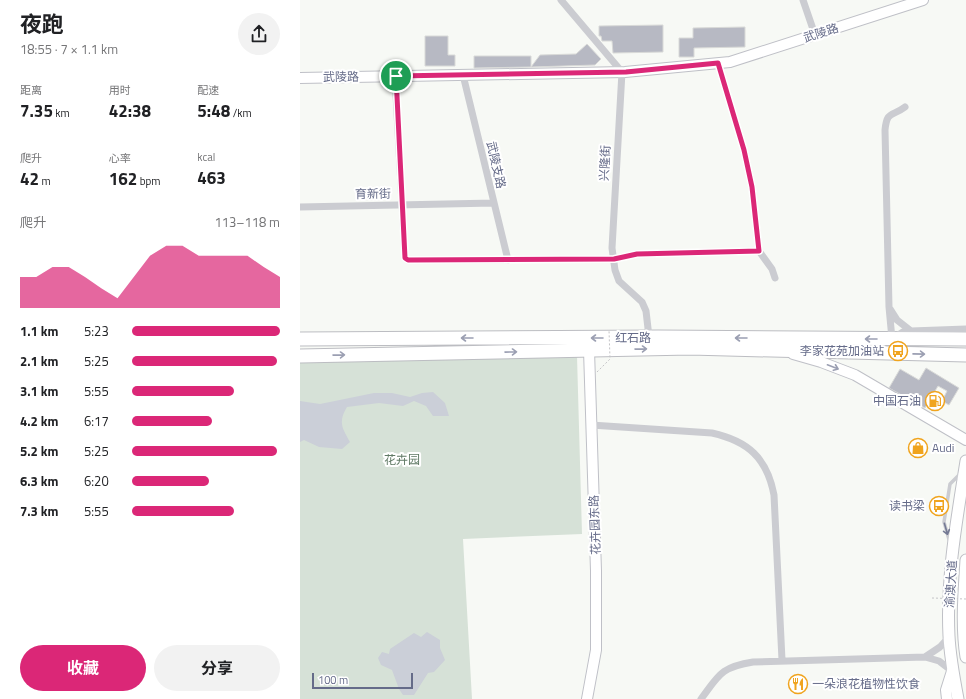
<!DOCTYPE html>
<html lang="zh">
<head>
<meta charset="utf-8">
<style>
	body { margin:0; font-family:"Titillium Web","Noto Sans SC",sans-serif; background:#f2f2f2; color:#202124; height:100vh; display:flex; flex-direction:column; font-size:15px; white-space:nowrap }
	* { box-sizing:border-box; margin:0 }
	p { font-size:13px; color:#757577 }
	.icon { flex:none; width:22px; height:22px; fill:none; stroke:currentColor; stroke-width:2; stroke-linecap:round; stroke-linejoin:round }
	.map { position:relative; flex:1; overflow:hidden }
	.sheet { display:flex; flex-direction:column; background:#fff; width:300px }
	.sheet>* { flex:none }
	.scale { position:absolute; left:12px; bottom:10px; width:101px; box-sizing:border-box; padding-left:4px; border:2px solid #656b89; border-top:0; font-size:11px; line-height:14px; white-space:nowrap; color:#656b89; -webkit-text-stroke:3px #fff; paint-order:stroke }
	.pin { position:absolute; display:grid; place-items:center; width:34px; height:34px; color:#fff; margin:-17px; border:2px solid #fff; border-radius:50%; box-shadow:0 1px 4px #0007 }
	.round { display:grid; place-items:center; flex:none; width:42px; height:42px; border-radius:21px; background:#f2f2f2 }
	.summary { display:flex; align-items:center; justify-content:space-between; height:68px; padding:0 20px }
	h1 { font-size:22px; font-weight:700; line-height:30px }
	.metrics { display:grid; grid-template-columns:repeat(3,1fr); gap:6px; height:68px; padding:4px 20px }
	.metrics div { display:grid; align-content:center }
	.metrics b { font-size:17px; font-weight:700 }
	.metrics small { font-size:11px; font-weight:400 }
	.metrics p { font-size:11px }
	.chart { height:112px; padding:8px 20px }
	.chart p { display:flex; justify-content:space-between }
	.chart svg { width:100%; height:72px; margin-top:4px; fill:#db2777; opacity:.7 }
	.action { display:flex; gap:8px; margin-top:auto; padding:8px 20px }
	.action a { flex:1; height:46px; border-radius:24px; background:#db2777; color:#fff; font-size:16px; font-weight:700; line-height:46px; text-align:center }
	.action a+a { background:#f2f2f2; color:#202124 }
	ul { padding:0 20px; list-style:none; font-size:13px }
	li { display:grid; grid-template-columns:64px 48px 1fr; align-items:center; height:30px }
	li i { height:10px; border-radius:5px; background:#db2777 }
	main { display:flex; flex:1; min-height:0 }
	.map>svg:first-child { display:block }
</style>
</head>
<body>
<main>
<section class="sheet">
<div class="summary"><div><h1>夜跑</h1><p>18:55 · 7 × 1.1 km</p></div><a class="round"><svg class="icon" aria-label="share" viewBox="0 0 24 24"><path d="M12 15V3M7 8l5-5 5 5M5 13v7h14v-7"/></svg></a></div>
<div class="metrics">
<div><p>距离</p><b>7.35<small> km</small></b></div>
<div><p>用时</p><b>42:38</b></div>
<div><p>配速</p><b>5:48<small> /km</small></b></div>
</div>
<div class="metrics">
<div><p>爬升</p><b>42<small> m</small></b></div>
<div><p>心率</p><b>162<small> bpm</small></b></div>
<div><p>kcal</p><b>463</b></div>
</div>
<div class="chart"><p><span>爬升</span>113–118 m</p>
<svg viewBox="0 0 160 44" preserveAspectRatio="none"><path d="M0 44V25L10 25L20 19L30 19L40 25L50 32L60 38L70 25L80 12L90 6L100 6L110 12L120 12L130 12L140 12L150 19L160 25V44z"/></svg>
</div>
<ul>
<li><b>1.1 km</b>5:23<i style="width:100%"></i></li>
<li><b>2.1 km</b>5:25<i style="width:98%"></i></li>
<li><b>3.1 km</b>5:55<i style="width:69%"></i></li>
<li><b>4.2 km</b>6:17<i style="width:54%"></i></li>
<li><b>5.2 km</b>5:25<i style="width:98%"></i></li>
<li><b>6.3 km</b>6:20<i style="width:52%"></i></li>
<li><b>7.3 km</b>5:55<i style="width:69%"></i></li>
</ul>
<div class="action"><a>收藏</a><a>分享</a></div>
</section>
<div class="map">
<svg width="666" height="699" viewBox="0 0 666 699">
	<rect width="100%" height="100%" fill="#f7f9f5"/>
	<path fill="#d6e1d7" d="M 277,356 L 282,534 L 163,539 L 172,699 L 0,699 L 0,362 Z"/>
	<path fill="#cbcfd8" d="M 133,392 L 145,403 L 149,416 L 133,416 L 126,406 L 114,401 L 103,406 L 79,403 L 47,407 C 38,422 42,428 50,442 L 42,449 L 19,447 L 4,440 L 0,442 L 0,401 L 20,404 L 74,393 L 92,393 L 110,397 L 122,393 Z
		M 127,632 L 140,640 L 140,648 L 145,660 L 134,672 L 128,673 L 114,695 L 103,695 L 99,689 L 92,670 L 81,665 L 78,658 L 82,652 L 89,654 L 90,649 L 114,633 L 121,637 Z"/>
	<path fill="#b7b9c3" stroke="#d9dad8" d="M 363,25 L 363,52 L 313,53 L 312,41 L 302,41 L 301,36 L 299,36 L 299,26 Z
		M 445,27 L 445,47 L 394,48 L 394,57 L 379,57 L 379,38 L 393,38 L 393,28 Z
		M 125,36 L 148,36 L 148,55 L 155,55 L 155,66 L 125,66 Z
		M 287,44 L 301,59 L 295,65 L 231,67 L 240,55 L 276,54 Z
		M 174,56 L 231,56 L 231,67 L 174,68 Z
		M 626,368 L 659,388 L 649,405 L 642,401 L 647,391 L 638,386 L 625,408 L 589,388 L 600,369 L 619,380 Z"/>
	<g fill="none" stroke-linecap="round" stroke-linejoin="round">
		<defs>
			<path id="secondary" d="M 0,78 L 325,72 L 430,62 L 623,0
				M 493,354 L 521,362 L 555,375 L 666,440
				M 287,699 L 296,650 L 296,571 L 289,350
				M 647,699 L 646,690 L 652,671"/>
			<path id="primary" d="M 666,560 C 664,593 661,625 666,657
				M 658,699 C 654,678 650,657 649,636 C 646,577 657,518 666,461"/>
			<path id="highway" d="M 0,339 L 358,337 L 666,339
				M 0,356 L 390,348 L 666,355"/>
		</defs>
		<use href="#secondary" stroke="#bfc0c7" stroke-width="12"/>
		<use href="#primary" stroke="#bfc0c6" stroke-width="13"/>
		<use href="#highway" stroke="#bcbdc2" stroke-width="15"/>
		<path stroke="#cbccd1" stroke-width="3.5" d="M 650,543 L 644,522 L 650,484 L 661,473"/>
		<path stroke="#cbccd1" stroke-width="7" d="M 261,0 L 322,72 L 312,248 L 315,270 L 319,281 L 342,302 L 346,311 L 349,337
			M 503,0 L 515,35
			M 418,63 L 444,150 L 452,187 L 459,251 L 472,269 L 475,278
			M 163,75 L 208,260
			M 95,76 L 105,258 L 108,260 L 313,259 L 337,254 L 459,251
			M 605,107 C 592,117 587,110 585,130 L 589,307 L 592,339 L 603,332 L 611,331
			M 0,207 L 194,203
			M 590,309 L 597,320 L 611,331 L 666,329
			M 291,425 L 412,433 C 448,441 467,458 474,495 L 482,660
			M 625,657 L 640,647 L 649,637
			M 401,699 C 419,675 421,667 453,662 L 625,657 L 639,661 L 652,671"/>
		<use href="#secondary" stroke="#fff" stroke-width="10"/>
		<use href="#primary" stroke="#fff" stroke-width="11"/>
		<use href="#highway" stroke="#fff" stroke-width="13"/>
		<path stroke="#c4c4c7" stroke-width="1" stroke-dasharray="2 2" stroke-linecap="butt" d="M 297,372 L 310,359 L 309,330
			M 632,598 L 666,599"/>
	</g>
	<defs><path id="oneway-shaft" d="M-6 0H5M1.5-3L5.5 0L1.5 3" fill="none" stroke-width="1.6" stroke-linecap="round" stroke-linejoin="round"/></defs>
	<g stroke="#9b9fb2">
		<use href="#oneway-shaft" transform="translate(167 338) rotate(180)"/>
		<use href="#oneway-shaft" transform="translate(297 338) rotate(180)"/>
		<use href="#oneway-shaft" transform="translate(441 338) rotate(-180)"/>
		<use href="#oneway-shaft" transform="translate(571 339) rotate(-180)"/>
		<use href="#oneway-shaft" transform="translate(341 349) rotate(-1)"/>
		<use href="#oneway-shaft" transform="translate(211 352) rotate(-1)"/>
		<use href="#oneway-shaft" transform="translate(619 354) rotate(1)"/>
		<use href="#oneway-shaft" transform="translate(39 355) rotate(-1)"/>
		<use href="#oneway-shaft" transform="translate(533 367) rotate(21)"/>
	</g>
	<use stroke="#747a94" href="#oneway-shaft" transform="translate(646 529) rotate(74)"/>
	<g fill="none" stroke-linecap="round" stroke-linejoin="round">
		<defs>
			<path id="route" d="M 418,63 L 444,150 L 452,187 L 459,251 L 337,254 L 314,259 L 108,260 L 105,258 L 96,76 L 326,72 Z"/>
		</defs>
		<use href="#route" stroke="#fff" stroke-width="8"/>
		<use href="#route" stroke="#db2777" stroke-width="5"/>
	</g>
	<defs>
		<symbol id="bus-ring" viewBox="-11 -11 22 22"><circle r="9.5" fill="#fff" stroke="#f0a41e" stroke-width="1.5"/><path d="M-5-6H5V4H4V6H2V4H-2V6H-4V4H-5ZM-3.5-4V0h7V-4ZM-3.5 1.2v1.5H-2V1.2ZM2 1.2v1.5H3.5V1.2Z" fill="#f0a41e"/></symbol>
		<symbol id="fuel-ring" viewBox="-11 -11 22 22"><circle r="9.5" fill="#fff" stroke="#f0a41e" stroke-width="1.5"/><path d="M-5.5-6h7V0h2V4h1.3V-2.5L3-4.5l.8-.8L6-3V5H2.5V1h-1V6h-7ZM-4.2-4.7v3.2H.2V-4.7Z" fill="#f0a41e"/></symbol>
		<symbol id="shop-ring" viewBox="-11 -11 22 22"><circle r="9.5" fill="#fff" stroke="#f0a41e" stroke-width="1.5"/><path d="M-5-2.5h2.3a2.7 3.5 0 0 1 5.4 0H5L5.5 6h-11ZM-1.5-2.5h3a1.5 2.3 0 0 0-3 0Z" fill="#f0a41e"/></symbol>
		<symbol id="restaurant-ring" viewBox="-11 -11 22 22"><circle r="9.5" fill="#fff" stroke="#f0a41e" stroke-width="1.5"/><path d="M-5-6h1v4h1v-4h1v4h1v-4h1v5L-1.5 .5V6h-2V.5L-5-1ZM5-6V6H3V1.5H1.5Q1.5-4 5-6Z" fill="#f0a41e"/></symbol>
	</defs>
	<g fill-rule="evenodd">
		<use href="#bus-ring" x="587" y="340" width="22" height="22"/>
		<use href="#fuel-ring" x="624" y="390" width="22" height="22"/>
		<use href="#shop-ring" x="607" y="437" width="22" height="22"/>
		<use href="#bus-ring" x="628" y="495" width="22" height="22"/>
		<use href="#restaurant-ring" x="487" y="673" width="22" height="22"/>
	</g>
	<g text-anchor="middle" stroke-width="4" stroke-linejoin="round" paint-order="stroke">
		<g font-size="12" fill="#656b89" stroke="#fff">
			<text transform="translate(521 33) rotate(-18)" y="4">武陵路</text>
			<text transform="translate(41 77) rotate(-1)" y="4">武陵路</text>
			<text transform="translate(305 163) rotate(-87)" y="4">兴隆街</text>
			<text transform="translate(196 165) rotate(77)" y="4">武陵支路</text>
			<text transform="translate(73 194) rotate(-1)" y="4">育新街</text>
			<text x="333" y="342">红石路</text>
			<text transform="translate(295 525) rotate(-92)" y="4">花卉园东路</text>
			<text transform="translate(651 584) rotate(-86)" y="4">渝澳大道</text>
		</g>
		<g font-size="12" fill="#656b89" stroke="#fff" text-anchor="end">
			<text x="584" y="355">李家花苑加油站</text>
			<text x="621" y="405">中国石油</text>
			<text x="632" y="452" text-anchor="start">Audi</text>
			<text x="625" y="510">读书梁</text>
			<text x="512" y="688" text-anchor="start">一朵浪花植物性饮食</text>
		</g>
		<g font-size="12" fill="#617a66" stroke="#fff">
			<text x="102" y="464">花卉园</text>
		</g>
	</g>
</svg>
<div class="scale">100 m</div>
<div class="pin" style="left:96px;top:76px;background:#1e9e55"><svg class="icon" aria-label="arrive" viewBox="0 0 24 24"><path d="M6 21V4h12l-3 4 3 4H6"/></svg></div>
</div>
</main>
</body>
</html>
